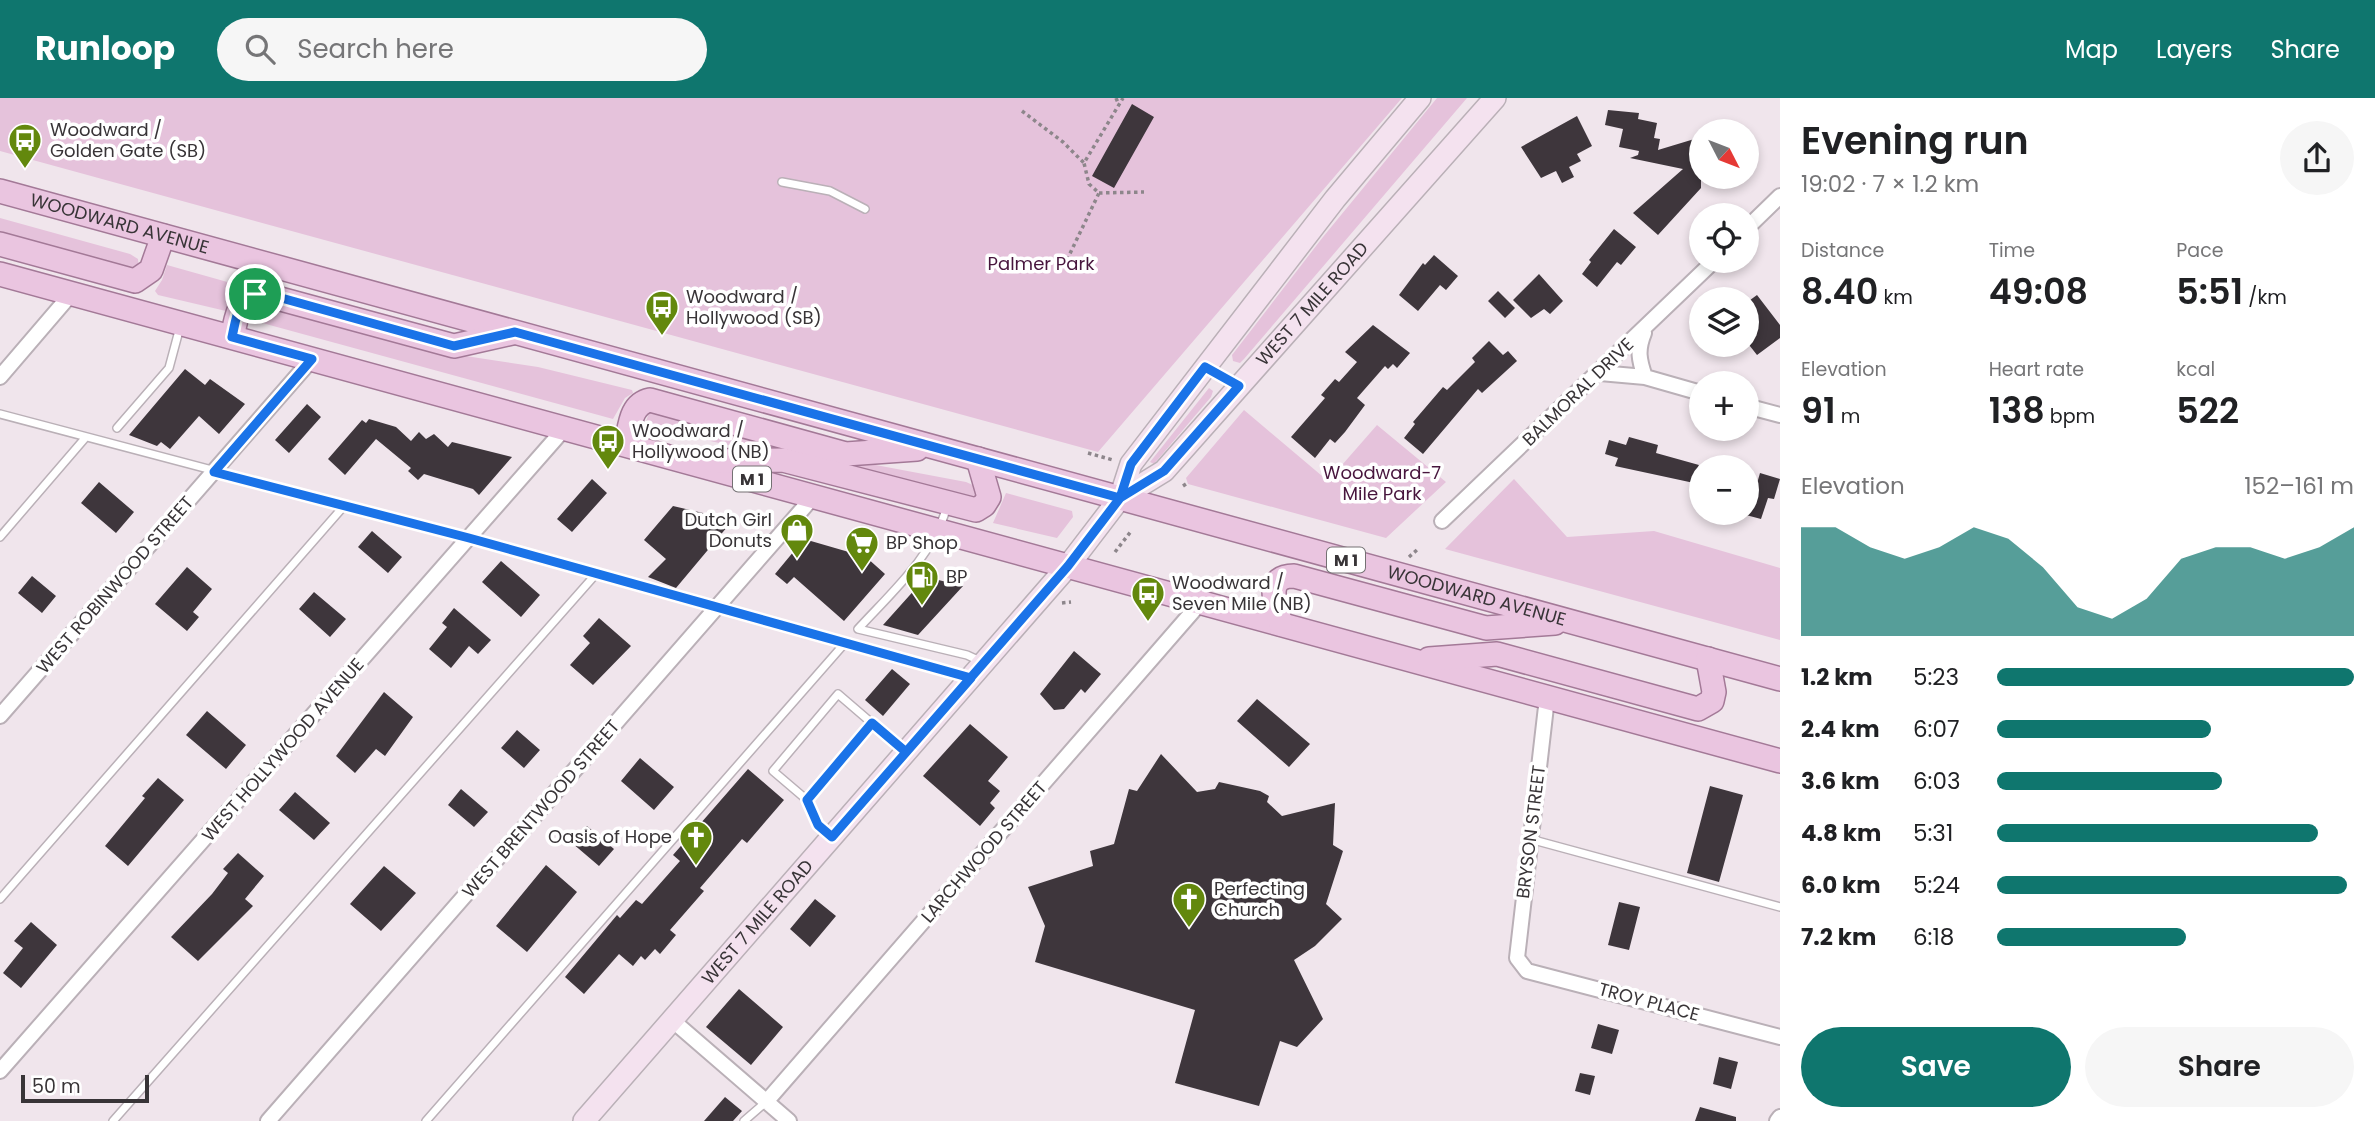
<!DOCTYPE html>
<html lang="en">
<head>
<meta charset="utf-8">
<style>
	body { margin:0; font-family:Poppins,sans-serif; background:#f6f6f6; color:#202124; height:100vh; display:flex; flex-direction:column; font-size:26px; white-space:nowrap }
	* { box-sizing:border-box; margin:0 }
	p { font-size:23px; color:#757577 }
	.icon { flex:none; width:38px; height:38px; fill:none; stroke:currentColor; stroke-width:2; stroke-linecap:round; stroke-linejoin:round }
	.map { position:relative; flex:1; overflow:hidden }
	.details { display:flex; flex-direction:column; background:#fff; width:595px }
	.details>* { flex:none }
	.needle { width:46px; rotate:132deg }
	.tools { position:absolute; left:1689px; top:21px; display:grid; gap:14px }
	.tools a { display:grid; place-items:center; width:70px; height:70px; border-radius:50%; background:#fff; box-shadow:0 4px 10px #0003; font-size:35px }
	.scale { position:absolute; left:21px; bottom:18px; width:128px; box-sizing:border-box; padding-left:7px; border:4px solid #383437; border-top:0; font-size:19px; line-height:24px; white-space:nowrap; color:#383437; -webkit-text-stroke:5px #fff; paint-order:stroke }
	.pin { position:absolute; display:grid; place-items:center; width:60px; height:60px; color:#fff; margin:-30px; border:4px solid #fff; border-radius:50%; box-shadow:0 2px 7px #0007 }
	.round { display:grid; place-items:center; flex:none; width:74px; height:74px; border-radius:37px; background:#f6f6f6 }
	.overview { display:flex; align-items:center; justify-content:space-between; height:119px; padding:0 21px }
	h1 { font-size:38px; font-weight:600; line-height:52px }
	.stats { display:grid; grid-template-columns:repeat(3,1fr); gap:10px; height:119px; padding:7px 21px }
	.stats div { display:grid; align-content:center }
	.stats b { font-size:35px; font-weight:600 }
	.stats small { font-size:19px; font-weight:400 }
	.stats p { font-size:19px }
	.chart { height:196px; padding:14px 21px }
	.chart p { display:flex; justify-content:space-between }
	.chart svg { width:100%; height:126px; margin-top:7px; fill:#0f766e; opacity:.7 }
	.cta { display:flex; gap:14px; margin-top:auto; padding:14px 21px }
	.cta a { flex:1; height:80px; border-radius:42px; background:#0f766e; color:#fff; font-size:28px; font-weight:600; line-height:80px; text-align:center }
	.cta a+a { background:#f6f6f6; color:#202124 }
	ul { padding:0 21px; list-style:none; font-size:23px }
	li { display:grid; grid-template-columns:112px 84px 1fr; align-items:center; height:52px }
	li i { height:18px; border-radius:9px; background:#0f766e }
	header { display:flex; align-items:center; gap:42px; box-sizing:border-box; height:98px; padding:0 35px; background:#0f766e; color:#fff }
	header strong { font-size:33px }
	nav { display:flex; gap:38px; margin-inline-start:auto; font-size:24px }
	.search { width:490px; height:63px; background:#f6f6f6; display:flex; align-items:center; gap:18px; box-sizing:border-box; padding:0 24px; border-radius:38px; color:#757577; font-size:26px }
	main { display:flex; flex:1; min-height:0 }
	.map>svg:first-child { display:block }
</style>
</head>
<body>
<header>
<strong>Runloop</strong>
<div class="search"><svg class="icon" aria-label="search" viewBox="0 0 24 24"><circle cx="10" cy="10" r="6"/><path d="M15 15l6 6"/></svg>Search here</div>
<nav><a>Map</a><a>Layers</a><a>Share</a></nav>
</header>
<main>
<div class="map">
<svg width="1780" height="1023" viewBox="0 0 1780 1023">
	<rect width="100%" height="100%" fill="#f0e5ec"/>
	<path fill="#e5c2db" d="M 0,0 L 1402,0 L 1098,354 L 0,53 Z
		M 1437,0 L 1467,0 L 1244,261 L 1240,265 L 1233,263 L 1232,257 L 1323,139 Z
		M 0,120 L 130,156 L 138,161 L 139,172 L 131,175 L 0,142 Z
		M 167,167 L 238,187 L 226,213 L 158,197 L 155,193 L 162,182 Z
		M 261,204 L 459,257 L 538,269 L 632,292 L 633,295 L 625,300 L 613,321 L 266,226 L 256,222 L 253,214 Z
		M 1209,290 L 1213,293 L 1211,299 L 1154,366 L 1150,364 Z
		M 657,311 L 865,365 L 966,384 L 975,388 L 978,394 L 976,400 L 649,330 L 646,323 L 649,315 Z
		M 1244,312 L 1328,383 L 1377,327 L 1446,384 L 1386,440 L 1188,386 L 1186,380 Z
		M 1514,381 L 1567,439 L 1654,433 L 1780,470 L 1780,542 L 1445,451 Z
		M 1006,395 L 1072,413 L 1073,419 L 1057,440 L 993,425 Z"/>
	<path fill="#3e363c" d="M 1132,6 L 1154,19 L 1114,90 L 1092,78 Z
		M 1608,12 L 1639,15 L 1638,21 L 1657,25 L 1654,40 L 1660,41 L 1658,52 L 1701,39 L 1701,90 L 1658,137 L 1633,115 L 1683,71 L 1630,60 L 1638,57 L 1639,53 L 1619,49 L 1623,31 L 1605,27 Z
		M 1577,18 L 1592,48 L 1577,56 L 1581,63 L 1569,69 L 1574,79 L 1562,85 L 1556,73 L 1541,80 L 1521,49 Z
		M 1614,131 L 1636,149 L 1621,167 L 1617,164 L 1597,189 L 1582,176 L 1591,164 L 1589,162 Z
		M 1434,157 L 1458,178 L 1446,192 L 1440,187 L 1418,213 L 1399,197 L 1423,165 L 1425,167 Z
		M 1539,176 L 1563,203 L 1550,216 L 1544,211 L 1531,220 L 1513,202 Z
		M 1498,193 L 1515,210 L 1505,220 L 1488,203 Z
		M 1757,197 L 1780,227 L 1780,240 L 1757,257 L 1746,243 L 1746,205 Z
		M 1373,227 L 1410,255 L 1397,270 L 1393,266 L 1388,271 L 1385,268 L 1357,300 L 1365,307 L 1345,334 L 1335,345 L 1330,341 L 1315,360 L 1291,339 L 1325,300 L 1321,297 L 1335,281 L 1339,284 L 1357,264 L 1345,254 Z
		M 1489,243 L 1503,257 L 1508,253 L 1517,263 L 1482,295 L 1478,291 L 1423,356 L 1404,340 L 1415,326 L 1413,324 L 1443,289 L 1447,292 L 1475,264 L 1472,260 Z
		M 185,271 L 205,287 L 210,281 L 245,306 L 219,336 L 199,318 L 170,351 L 161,344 L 157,348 L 129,337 Z
		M 307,306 L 321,319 L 289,355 L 275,342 Z
		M 369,321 L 396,329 L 411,343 L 419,334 L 426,341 L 434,336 L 448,349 L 452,344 L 512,359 L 479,397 L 473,391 L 424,376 L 418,382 L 408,373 L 411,370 L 376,341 L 345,377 L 328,361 L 362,322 L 366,325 Z
		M 1629,339 L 1658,347 L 1656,355 L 1699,367 L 1694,385 L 1615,368 L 1618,360 L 1605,356 L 1609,342 L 1626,347 Z
		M 1760,375 L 1780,381 L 1774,401 L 1768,400 L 1761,421 L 1746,417 L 1746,386 L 1756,389 Z
		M 592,381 L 607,395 L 572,434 L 557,421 Z
		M 99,384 L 134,414 L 116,435 L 81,405 Z
		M 673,408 L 733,422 L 676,490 L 648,479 L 666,461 L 644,442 Z
		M 372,433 L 402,459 L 388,475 L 358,449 Z
		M 804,441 L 866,459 L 885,476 L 844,523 L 794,479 L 787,486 L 775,476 Z
		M 501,463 L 540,497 L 521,519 L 482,484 Z
		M 187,469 L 212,491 L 193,514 L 199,519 L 187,533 L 155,506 Z
		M 32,478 L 56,498 L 42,515 L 18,495 Z
		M 926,479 L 963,488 L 918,537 L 883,527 Z
		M 314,494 L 346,521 L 330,539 L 299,511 Z
		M 454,510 L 491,542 L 478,556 L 469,548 L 451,570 L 429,551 L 447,529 L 442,525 Z
		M 599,520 L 631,548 L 593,587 L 570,567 L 590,545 L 583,538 Z
		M 1074,553 L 1101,576 L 1085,595 L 1081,591 L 1064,611 L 1054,612 L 1040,596 Z
		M 892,571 L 910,586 L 883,618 L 865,602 Z
		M 384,594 L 413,619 L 385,658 L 376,651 L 355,675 L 336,658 Z
		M 1257,601 L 1310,646 L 1289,669 L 1237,623 Z
		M 207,613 L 246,647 L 226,671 L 186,637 Z
		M 970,626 L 1008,659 L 988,683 L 1000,693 L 990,705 L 995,710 L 980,728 L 923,678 Z
		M 517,632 L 540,652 L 524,670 L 501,650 Z
		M 1161,656 L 1197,694 L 1215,691 L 1219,684 L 1260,693 L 1269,698 L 1267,704 L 1282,718 L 1335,705 L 1333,747 L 1343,753 L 1326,806 L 1342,821 L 1315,848 L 1294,862 L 1323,921 L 1297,949 L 1280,943 L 1259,1008 L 1175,985 L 1195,912 L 1035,864 L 1045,828 L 1028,789 L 1093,768 L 1090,753 L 1114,746 L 1129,691 L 1137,693 Z
		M 640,660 L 674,689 L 654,712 L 621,683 Z
		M 748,671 L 784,702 L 747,745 L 742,741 L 700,790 L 704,793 L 670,832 L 676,837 L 660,856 L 655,851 L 645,862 L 641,858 L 633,868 L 619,856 L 584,896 L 565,879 L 617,817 L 620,820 L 636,802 L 642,806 L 680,763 L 673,757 Z
		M 158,680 L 184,702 L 128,768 L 105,748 L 145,700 L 142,698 Z
		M 1710,688 L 1743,697 L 1719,784 L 1687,775 Z
		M 461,691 L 488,714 L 474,729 L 448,707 Z
		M 295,694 L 330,725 L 314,742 L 279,712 Z
		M 587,728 L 614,751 L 599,768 L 572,745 Z
		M 238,755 L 264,778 L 245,801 L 253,808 L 198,863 L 171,839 L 212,796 L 228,775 L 223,771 Z
		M 546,767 L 577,794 L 527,854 L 496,828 Z
		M 384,768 L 416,795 L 381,833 L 350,806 Z
		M 815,801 L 836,818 L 810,849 L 790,831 Z
		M 1619,804 L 1640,809 L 1629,852 L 1608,847 Z
		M 31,824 L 57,847 L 21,890 L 3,875 L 23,850 L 14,843 Z
		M 739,891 L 783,929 L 751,967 L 706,929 Z
		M 1598,926 L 1619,932 L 1612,956 L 1591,950 Z
		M 1719,959 L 1738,964 L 1731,991 L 1713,986 Z
		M 1580,975 L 1595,978 L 1590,997 L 1575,993 Z
		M 725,999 L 742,1013 L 733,1023 L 704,1023 Z
		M 1700,1009 L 1736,1019 L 1736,1023 L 1695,1023 Z"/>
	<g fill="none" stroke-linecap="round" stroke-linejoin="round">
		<defs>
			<path id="service" d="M 782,84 L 830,93 L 865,111
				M 0,316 L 469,440 L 967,579
				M 117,330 L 169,270 L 180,229
				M 947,409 C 932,459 893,493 858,531 L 967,557 L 980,563
				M 0,439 L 86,339
				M 807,702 L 872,625
				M 831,738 L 818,727 L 807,702 L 773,673 L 838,596 L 902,651
				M 1530,741 L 1780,809
				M 0,801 L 344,408
				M 113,1023 L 596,476
				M 426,1023 L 845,545
				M 744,1023 L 766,1004"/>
			<path id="minor" d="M 1746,131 L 1780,98
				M 1644,235 C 1637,252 1639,262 1645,279
				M 1600,275 L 1645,279 L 1701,295
				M 0,279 L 72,195
				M 1746,308 L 1780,317
				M 1442,423 L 1714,163
				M 1547,600 L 1517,860 L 1527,873 L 1780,939
				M 0,618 L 312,261
				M 672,922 L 789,1023
				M 0,973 L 565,330
				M 766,1004 L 1201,504
				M 268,1023 L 813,399
				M 1777,1023 L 1780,1019"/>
			<g id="secondary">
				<path id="s1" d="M 1120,400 L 1164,373 L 1495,0"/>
				<path id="s2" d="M 584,1023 L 1068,468 L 1120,400 L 1131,366 L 1335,101 L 1420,0"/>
			</g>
			<g id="primary">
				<path id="s3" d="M 0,93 L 1780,581"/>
				<path d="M 0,146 L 135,183 L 151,172 L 163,138"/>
				<path d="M 0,176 L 1780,663"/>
				<path d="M 232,239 C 237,220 237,197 262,196 L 454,248 L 512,235"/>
				<path d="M 626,346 C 630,329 630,306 650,302 L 846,356 L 917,351"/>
				<path d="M 714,363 L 783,362 L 976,412 L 984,407 L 989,399 L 978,361"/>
				<path d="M 1281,526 C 1275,506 1264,478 1294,478 L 1486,530 L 1555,525"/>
				<path d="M 1429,561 L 1497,556 L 1698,611 L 1712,603 L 1714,594 L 1708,561"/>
			</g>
		</defs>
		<use href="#service" stroke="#bab0b7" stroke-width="10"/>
		<use href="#minor" stroke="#bab0b7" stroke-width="18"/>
		<use href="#secondary" stroke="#bab0b7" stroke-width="24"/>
		<use href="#primary" stroke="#a37997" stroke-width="26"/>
		<path stroke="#8d868b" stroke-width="3.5" stroke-dasharray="3.5 3.5" stroke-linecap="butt" d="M 1116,0 L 1119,7
			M 1022,13 L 1063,44 L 1084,65
			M 1099,95 L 1144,94
			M 1064,168 L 1099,95 L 1089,86 L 1084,65 L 1123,0
			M 1088,355 L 1113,362
			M 1183,388 L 1186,386
			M 1115,454 L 1132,432
			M 1409,459 L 1418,451
			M 1062,505 L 1071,504"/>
		<use href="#service" stroke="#fff" stroke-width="7"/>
		<use href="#minor" stroke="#fff" stroke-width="14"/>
		<use href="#secondary" stroke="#f4e2ef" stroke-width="21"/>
		<use href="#primary" stroke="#eac5e0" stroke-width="23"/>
	</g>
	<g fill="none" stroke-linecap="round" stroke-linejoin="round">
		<defs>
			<path id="route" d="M 255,196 C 237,202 236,222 232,239 L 312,261 L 214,374 L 469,440 L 971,580 L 832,739 L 818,727 L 807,702 L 872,625 L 906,654 L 1068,468 L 1120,400 L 1131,366 L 1205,269 L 1239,288 L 1164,373 L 1120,400 L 515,234 L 454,248 L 267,196 L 255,196"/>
		</defs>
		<use href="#route" stroke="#fff" stroke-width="14"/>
		<use href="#route" stroke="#1a73e8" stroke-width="9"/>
	</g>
	<defs>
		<symbol id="bus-pin" viewBox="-11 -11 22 30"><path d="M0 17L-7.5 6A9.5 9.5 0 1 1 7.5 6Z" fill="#63880d" stroke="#fff"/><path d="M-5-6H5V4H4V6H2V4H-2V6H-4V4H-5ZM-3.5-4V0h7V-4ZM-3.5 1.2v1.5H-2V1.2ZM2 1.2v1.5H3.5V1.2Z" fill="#fff"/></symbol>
		<symbol id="shop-pin" viewBox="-11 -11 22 30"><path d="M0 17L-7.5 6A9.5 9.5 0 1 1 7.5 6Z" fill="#63880d" stroke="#fff"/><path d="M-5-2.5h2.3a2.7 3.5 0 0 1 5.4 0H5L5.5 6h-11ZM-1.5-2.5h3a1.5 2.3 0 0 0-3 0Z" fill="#fff"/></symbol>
		<symbol id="supermarket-pin" viewBox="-11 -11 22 30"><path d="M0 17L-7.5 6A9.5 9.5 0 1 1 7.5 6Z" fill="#63880d" stroke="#fff"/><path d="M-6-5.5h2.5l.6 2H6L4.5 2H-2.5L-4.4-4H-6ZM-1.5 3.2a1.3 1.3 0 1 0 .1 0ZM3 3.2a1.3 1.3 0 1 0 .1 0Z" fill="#fff"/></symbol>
		<symbol id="fuel-pin" viewBox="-11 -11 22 30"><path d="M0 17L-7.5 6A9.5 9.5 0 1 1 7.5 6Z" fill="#63880d" stroke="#fff"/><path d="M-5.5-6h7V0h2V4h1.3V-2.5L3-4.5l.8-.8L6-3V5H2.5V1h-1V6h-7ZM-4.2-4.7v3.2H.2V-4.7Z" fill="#fff"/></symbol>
		<symbol id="church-pin" viewBox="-11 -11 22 30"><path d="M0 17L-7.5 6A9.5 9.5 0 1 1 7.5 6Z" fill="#63880d" stroke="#fff"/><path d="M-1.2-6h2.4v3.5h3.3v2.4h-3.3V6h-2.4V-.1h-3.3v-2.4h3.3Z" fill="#fff"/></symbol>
	</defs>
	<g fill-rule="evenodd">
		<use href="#bus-pin" x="6" y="23" width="38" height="52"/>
		<use href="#bus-pin" x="643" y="190" width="38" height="52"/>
		<use href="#bus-pin" x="589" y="324" width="38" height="52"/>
		<use href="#shop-pin" x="778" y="413" width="38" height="52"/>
		<use href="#supermarket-pin" x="843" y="426" width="38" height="52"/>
		<use href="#fuel-pin" x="903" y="460" width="38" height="52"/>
		<use href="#bus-pin" x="1129" y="476" width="38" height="52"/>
		<use href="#church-pin" x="677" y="720" width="38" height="52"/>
		<use href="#church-pin" x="1170" y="782" width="38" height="52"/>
	</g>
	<g text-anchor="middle" stroke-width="7" stroke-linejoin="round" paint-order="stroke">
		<g fill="#fff" stroke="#747173" stroke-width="2">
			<rect x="733" y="368.5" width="38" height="25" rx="5"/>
			<rect x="1327" y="449.5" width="38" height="25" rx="5"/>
		</g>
		<g font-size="16" font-weight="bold" fill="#383437">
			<text x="752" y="387">M 1</text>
			<text x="1346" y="468">M 1</text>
		</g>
		<g font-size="18" fill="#383437" stroke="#fff" text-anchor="start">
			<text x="50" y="38">Woodward /<tspan x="50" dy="21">Golden Gate (SB)</tspan></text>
			<text x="686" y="205">Woodward /<tspan x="686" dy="21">Hollywood (SB)</tspan></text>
			<text x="632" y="339">Woodward /<tspan x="632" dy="21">Hollywood (NB)</tspan></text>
			<text x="772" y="428" text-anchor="end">Dutch Girl<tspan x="772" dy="21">Donuts</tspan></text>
			<text x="886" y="451">BP Shop</text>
			<text x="946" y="485">BP</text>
			<text x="1172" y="491">Woodward /<tspan x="1172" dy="21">Seven Mile (NB)</tspan></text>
			<text x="672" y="745" text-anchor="end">Oasis of Hope</text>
			<text x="1214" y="797">Perfecting<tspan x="1214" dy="21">Church</tspan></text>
		</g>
		<g font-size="18" fill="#383437" stroke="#fff">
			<text dy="6" stroke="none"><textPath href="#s3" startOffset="124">WOODWARD AVENUE</textPath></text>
			<text dy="6" stroke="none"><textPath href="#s1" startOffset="275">WEST 7 MILE ROAD</textPath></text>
			<text transform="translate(1578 294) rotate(-44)" y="6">BALMORAL DRIVE</text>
			<text transform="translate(115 487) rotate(-49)" y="6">WEST ROBINWOOD STREET</text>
			<text dy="6" stroke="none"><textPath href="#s3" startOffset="1531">WOODWARD AVENUE</textPath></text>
			<text transform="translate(283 652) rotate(-49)" y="6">WEST HOLLYWOOD AVENUE</text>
			<text transform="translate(541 711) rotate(-49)" y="6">WEST BRENTWOOD STREET</text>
			<text transform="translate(1531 734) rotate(-83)" y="6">BRYSON STREET</text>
			<text transform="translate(984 754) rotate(-49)" y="6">LARCHWOOD STREET</text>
			<text dy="6" stroke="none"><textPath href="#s2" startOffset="264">WEST 7 MILE ROAD</textPath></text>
			<text transform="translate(1649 904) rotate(15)" y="6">TROY PLACE</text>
		</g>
		<g font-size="18" fill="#47153d" stroke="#fff">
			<text x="1041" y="172">Palmer Park</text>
			<text x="1382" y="381">Woodward-7<tspan x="1382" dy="21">Mile Park</tspan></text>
		</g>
	</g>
</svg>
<div class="tools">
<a><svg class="needle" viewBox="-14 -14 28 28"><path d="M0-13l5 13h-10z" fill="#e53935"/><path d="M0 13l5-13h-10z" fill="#757577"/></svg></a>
<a><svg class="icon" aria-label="locate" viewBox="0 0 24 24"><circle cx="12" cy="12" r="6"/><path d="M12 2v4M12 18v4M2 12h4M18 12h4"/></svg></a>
<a><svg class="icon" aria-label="layers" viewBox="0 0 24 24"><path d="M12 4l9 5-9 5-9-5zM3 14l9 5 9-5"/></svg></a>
<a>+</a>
<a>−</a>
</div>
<div class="scale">50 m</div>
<div class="pin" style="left:255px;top:196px;background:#1e9e55"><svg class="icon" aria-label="arrive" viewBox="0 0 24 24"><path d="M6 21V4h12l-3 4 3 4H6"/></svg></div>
</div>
<section class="details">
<div class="overview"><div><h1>Evening run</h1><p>19:02 · 7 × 1.2 km</p></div><a class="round"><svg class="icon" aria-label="share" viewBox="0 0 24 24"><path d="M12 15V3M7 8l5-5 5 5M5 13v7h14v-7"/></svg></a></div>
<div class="stats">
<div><p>Distance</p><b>8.40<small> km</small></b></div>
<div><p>Time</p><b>49:08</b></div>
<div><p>Pace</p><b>5:51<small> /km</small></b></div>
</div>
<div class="stats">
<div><p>Elevation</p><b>91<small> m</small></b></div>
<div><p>Heart rate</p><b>138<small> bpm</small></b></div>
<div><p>kcal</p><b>522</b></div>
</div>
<div class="chart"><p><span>Elevation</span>152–161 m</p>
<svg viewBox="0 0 160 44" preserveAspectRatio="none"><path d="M0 44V6L10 6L20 13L30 17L40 13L50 6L60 10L70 20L80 34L90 38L100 31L110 17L120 13L130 13L140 17L150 13L160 6V44z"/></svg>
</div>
<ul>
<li><b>1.2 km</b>5:23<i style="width:100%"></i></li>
<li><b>2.4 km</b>6:07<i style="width:60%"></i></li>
<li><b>3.6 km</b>6:03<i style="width:63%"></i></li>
<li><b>4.8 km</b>5:31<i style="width:90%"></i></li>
<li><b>6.0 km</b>5:24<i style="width:98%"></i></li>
<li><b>7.2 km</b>6:18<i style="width:53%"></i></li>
</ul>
<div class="cta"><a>Save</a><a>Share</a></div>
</section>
</main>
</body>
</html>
